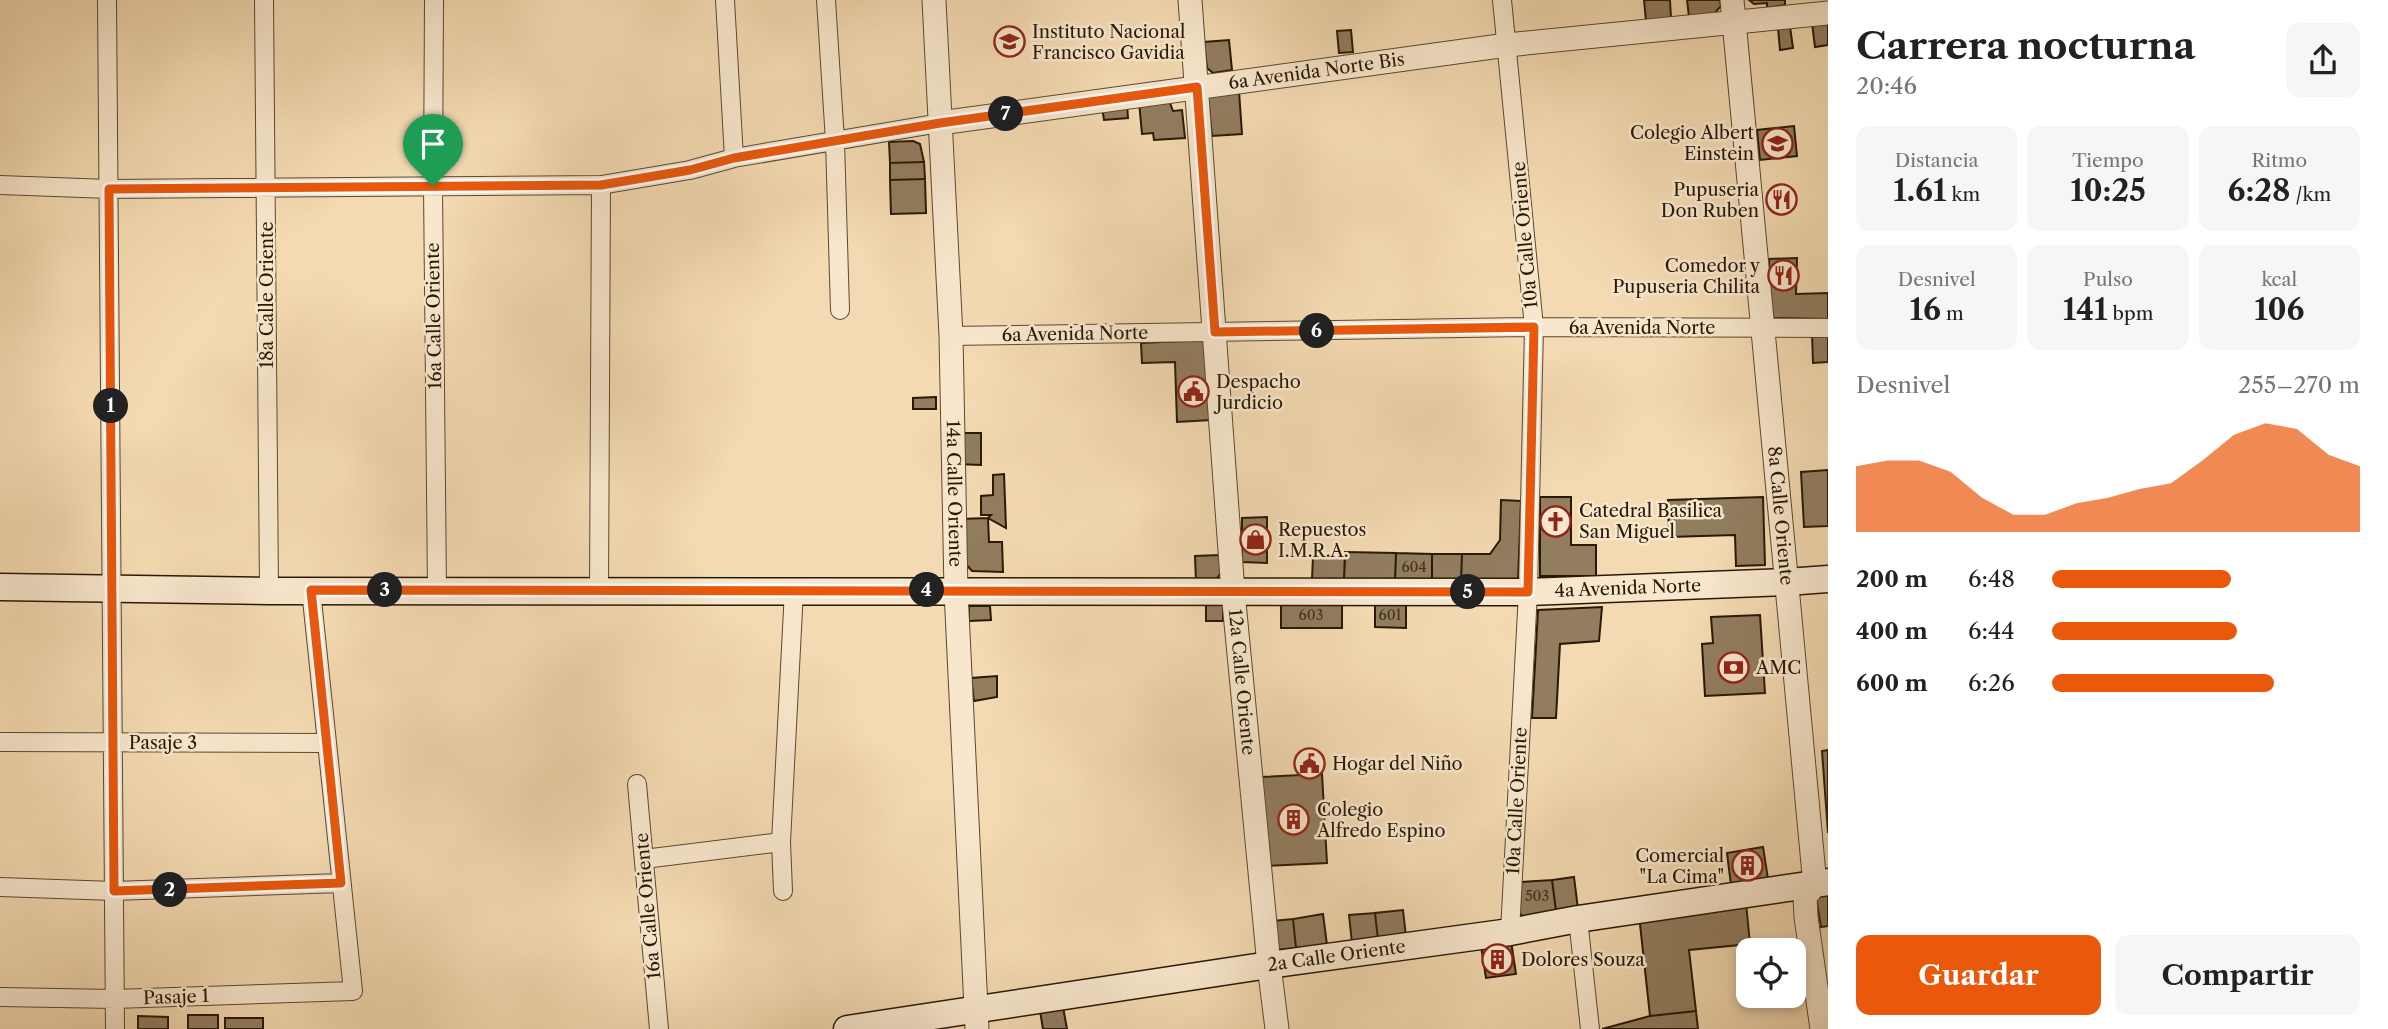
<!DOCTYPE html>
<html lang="es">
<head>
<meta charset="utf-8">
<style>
	body { margin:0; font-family:"Libre Caslon Text",serif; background:#f6f6f6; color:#222; height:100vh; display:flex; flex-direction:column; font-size:26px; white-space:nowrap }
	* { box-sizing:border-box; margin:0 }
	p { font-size:23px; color:#767676 }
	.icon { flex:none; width:38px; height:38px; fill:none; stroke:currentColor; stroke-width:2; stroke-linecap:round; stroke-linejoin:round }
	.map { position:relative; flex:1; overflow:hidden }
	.drawer { display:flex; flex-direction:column; background:#fff; width:560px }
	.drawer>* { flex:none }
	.fabs { position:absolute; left:1736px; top:938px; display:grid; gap:14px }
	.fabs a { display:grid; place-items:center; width:70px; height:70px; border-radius:14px; background:#fff; box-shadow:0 4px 10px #0003; font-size:35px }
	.pin { position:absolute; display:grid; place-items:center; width:60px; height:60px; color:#fff; margin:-72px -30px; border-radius:50% 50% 50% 0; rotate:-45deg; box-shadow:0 0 7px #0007 }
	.pin .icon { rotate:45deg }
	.km { position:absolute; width:35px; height:35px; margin:-18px; border-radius:50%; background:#222; color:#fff; font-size:19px; line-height:35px; text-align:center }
	.round { display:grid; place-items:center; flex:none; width:74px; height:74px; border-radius:14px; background:#f6f6f6 }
	.head { display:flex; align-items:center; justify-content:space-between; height:119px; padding:0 28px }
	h1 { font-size:38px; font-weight:700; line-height:52px }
	.figures { display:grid; grid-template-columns:repeat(3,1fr); gap:10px; height:119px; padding:7px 28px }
	.figures div { display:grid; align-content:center; border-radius:14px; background:#f6f6f6; text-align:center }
	.figures b { font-size:30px; font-weight:700 }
	.figures small { font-size:19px; font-weight:400 }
	.figures p { font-size:19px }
	.chart { height:196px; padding:14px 28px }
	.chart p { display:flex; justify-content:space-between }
	.chart svg { width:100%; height:126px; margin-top:7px; fill:#ea580c; opacity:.7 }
	.primary-button { display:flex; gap:14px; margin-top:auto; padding:14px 28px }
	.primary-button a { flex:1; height:80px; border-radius:14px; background:#ea580c; color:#fff; font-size:28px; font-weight:700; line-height:80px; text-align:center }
	.primary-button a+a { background:#f6f6f6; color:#222 }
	ul { padding:0 28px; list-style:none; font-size:23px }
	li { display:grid; grid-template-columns:112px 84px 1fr; align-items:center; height:52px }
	li i { height:18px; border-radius:9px; background:#ea580c }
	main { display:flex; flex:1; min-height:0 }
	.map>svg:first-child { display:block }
</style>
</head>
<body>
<main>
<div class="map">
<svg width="1828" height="1029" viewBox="0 0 1828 1029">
	<rect width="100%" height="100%" fill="#f4dab2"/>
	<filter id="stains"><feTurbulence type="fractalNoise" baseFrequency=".00286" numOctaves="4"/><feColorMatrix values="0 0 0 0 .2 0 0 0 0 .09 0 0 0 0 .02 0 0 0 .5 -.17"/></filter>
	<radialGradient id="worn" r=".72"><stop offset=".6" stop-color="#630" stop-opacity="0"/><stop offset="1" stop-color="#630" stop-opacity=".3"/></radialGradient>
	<path fill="#927d5f" stroke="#271906" stroke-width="2" d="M 1644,0 L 1670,0 L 1671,18 L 1646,21 Z
		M 1687,0 L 1720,0 L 1721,6 L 1714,14 L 1689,17 Z
		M 1749,0 L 1785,0 L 1785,5 L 1767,8 L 1767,3 L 1754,4 Z
		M 1828,21 L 1828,45 L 1815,47 L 1812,23 Z
		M 1790,27 L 1793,48 L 1780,50 L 1778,28 Z
		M 1351,30 L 1353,52 L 1339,53 L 1337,31 Z
		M 1229,40 L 1232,70 L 1213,73 L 1207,68 L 1204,42 Z
		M 1239,91 L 1242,134 L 1212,136 L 1208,99 L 1214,94 Z
		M 1163,100 L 1170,103 L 1173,111 L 1182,110 L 1185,138 L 1154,140 L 1153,133 L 1142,134 L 1139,102 Z
		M 1127,104 L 1128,118 L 1104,120 L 1102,107 Z
		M 1794,126 L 1797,156 L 1760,160 L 1757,130 Z
		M 913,141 L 920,144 L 924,162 L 890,163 L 889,142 Z
		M 924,162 L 925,179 L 890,180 L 890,163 Z
		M 925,179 L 926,213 L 891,214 L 890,180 Z
		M 1797,258 L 1796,294 L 1828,293 L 1828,319 L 1771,318 L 1769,259 Z
		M 1812,333 L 1828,333 L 1828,362 L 1813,363 Z
		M 1202,340 L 1208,347 L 1211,420 L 1177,422 L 1175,362 L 1142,363 L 1141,343 Z
		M 936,397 L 936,409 L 913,409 L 913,398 Z
		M 958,433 L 981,433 L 981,465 L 957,464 Z
		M 1828,470 L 1828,526 L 1804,527 L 1801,472 Z
		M 1004,474 L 1006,528 L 988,518 L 991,515 L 981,515 L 981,496 L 993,495 L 993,475 Z
		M 1540,497 L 1571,497 L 1571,545 L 1596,545 L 1596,576 L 1540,576 Z
		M 1763,497 L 1765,565 L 1736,566 L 1735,535 L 1669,537 L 1668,500 Z
		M 1501,500 L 1521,501 L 1518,582 L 1461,582 L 1462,554 L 1490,554 L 1500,540 Z
		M 1267,517 L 1267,563 L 1242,562 L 1242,518 Z
		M 988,518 L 989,542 L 1002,542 L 1003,572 L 972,571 L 962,560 L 960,519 Z
		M 1345,552 L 1396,553 L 1395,581 L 1344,580 Z
		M 1396,553 L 1432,554 L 1432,582 L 1395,581 Z
		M 1432,554 L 1462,554 L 1461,582 L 1432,582 Z
		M 1220,555 L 1220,574 L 1215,581 L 1196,582 L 1195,556 Z
		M 1313,557 L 1345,557 L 1344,580 L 1312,579 Z
		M 1223,599 L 1223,621 L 1206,621 L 1206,600 Z
		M 1281,602 L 1342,602 L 1342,628 L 1281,628 Z
		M 1375,603 L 1406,603 L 1406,628 L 1375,627 Z
		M 969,606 L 990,606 L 991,620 L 969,621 Z
		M 1602,607 L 1599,641 L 1560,644 L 1556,718 L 1532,718 L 1538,610 Z
		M 1760,615 L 1765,693 L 1705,696 L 1702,644 L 1713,643 L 1711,617 Z
		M 997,676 L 997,697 L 974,701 L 971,678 Z
		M 1828,750 L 1828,833 L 1822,751 Z
		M 1322,774 L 1327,863 L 1266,866 L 1261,777 Z
		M 1763,847 L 1768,879 L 1731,885 L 1727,853 Z
		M 1574,877 L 1578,909 L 1556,911 L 1552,880 Z
		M 1552,880 L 1556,911 L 1525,919 L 1518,911 L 1521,882 Z
		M 1828,889 L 1828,926 L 1821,927 L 1815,891 Z
		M 1746,903 L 1750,944 L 1689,950 L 1696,1011 L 1650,1016 L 1639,915 Z
		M 1403,910 L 1406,937 L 1378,940 L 1375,913 Z
		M 1375,913 L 1378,940 L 1352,943 L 1349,915 Z
		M 1323,914 L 1327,945 L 1296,948 L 1293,919 Z
		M 1293,919 L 1296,948 L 1276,950 L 1273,921 Z
		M 1511,941 L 1516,974 L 1486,978 L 1481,946 Z
		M 1063,1007 L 1067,1029 L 1043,1029 L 1040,1011 Z
		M 1696,1011 L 1698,1029 L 1602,1029 L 1650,1016 Z
		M 188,1015 L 218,1015 L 218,1029 L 188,1029 Z
		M 138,1016 L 168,1017 L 168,1029 L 138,1029 Z
		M 225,1018 L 263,1018 L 263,1029 L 225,1029 Z"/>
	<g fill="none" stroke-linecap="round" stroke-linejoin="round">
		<defs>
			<path id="minor" d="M 107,0 L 115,1029
				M 264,0 L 269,591
				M 434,0 L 433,186 L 437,590
				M 725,0 L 734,158
				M 826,0 L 835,141 L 840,310
				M 1502,0 L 1534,327 L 1528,592 L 1510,932
				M 0,185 L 109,189 L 601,185 L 690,170 L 734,158 L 940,123
				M 951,336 L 1534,327 L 1828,328
				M 599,590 L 601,185
				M 0,742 L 327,743
				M 637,784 L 659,1029
				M 644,859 L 781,842
				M 0,887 L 114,891 L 341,883
				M 783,891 L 781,842 L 794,590
				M 1578,919 L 1590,1029
				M 0,997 L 115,999 L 353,991 L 311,590"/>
			<g id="tertiary">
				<path id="s1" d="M 934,0 L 951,336 L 956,591 L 977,1029"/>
				<path id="s2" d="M 1190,0 L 1233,592 L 1269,965 L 1277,1029"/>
				<path id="s3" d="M 1732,0 L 1815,885 L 1805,897 L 1806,917 L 1822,1029"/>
				<path id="s4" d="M 940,123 L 1507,45 L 1828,13"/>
			</g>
			<g id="secondary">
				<path id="s5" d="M 0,587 L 269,591 L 1528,592 L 1787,582 L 1828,579"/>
				<path id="s6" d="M 847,1029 L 1269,965 L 1510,932 L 1578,919 L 1828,882"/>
			</g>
		</defs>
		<use href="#minor" stroke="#5a4931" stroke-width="20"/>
		<use href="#tertiary" stroke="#5a4931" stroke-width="25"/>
		<use href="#secondary" stroke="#271906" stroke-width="29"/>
		<use href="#minor" stroke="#f8e7cd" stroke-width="18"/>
		<use href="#tertiary" stroke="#f8e7cd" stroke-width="23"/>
		<use href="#secondary" stroke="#f8e7cd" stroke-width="26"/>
	</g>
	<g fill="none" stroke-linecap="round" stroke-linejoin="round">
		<defs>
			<path id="route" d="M 1197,87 L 1215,332 L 1534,327 L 1528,592 L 311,590 L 341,883 L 114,891 L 109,189 L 601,185 L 690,170 L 734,158 L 940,123 Z"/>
		</defs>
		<use href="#route" stroke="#fff" stroke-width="14"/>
		<use href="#route" stroke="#ea580c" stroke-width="9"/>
	</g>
	<defs>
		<symbol id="school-ring" viewBox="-11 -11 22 22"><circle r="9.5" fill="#f8e7cd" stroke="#8f2418" stroke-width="1.5"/><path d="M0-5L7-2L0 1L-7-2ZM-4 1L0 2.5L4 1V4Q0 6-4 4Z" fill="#8f2418"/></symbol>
		<symbol id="restaurant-ring" viewBox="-11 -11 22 22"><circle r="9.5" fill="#f8e7cd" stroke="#8f2418" stroke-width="1.5"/><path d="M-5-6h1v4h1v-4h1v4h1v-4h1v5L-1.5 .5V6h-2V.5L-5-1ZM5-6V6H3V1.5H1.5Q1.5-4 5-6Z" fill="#8f2418"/></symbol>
		<symbol id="civic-ring" viewBox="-11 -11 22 22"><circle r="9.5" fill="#f8e7cd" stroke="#8f2418" stroke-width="1.5"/><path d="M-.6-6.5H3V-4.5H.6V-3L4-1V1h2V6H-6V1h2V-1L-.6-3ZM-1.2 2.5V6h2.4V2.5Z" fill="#8f2418"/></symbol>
		<symbol id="church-ring" viewBox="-11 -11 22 22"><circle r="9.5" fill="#f8e7cd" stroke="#8f2418" stroke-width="1.5"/><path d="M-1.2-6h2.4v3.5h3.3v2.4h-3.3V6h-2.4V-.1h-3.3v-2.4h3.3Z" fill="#8f2418"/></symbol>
		<symbol id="shop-ring" viewBox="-11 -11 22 22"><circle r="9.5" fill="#f8e7cd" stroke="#8f2418" stroke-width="1.5"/><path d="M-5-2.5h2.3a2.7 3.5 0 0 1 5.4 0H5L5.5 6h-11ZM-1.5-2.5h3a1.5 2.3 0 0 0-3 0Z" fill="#8f2418"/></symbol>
		<symbol id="bank-ring" viewBox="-11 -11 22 22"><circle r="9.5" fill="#f8e7cd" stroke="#8f2418" stroke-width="1.5"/><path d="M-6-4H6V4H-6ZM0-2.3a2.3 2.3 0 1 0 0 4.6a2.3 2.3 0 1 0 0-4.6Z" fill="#8f2418"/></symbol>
		<symbol id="building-ring" viewBox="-11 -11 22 22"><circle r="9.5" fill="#f8e7cd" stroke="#8f2418" stroke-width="1.5"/><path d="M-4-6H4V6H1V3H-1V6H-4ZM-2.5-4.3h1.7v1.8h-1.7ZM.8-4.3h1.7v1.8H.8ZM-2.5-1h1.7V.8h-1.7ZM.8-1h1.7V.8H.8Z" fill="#8f2418"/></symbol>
	</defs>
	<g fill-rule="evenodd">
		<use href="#school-ring" x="992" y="24" width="35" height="35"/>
		<use href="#school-ring" x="1760" y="126" width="35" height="35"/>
		<use href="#restaurant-ring" x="1764" y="182" width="35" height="35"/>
		<use href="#restaurant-ring" x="1766" y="258" width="35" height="35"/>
		<use href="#civic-ring" x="1176" y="374" width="35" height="35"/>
		<use href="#church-ring" x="1538" y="504" width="35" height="35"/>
		<use href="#shop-ring" x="1238" y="522" width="35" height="35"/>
		<use href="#bank-ring" x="1716" y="650" width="35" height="35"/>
		<use href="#civic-ring" x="1292" y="746" width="35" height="35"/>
		<use href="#building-ring" x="1276" y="802" width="35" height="35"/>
		<use href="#building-ring" x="1730" y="848" width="35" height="35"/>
		<use href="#building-ring" x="1480" y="942" width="35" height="35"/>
	</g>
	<g text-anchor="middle" stroke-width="5" stroke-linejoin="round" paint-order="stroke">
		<g font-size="14" fill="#42321c">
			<text x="1414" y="572">604</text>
			<text x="1311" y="620">603</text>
			<text x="1390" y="620">601</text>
			<text x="1537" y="901">503</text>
		</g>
		<g font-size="18" fill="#271906" stroke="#f8e7cd" text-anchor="start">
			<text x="1032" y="38">Instituto Nacional<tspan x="1032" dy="21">Francisco Gavidia</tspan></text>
			<text x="1754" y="139" text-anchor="end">Colegio Albert<tspan x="1754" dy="21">Einstein</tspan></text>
			<text x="1759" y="196" text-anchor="end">Pupuseria<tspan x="1759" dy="21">Don Ruben</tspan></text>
			<text x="1760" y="272" text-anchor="end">Comedor y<tspan x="1760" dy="21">Pupuseria Chilita</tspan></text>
			<text x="1216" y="388">Despacho<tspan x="1216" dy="21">Jurdicio</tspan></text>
			<text x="1579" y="517">Catedral Basilica<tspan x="1579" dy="21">San Miguel</tspan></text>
			<text x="1278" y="536">Repuestos<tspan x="1278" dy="21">I.M.R.A.</tspan></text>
			<text x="1756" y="674">AMC</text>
			<text x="1332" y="770">Hogar del Niño</text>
			<text x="1317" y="816">Colegio<tspan x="1317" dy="21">Alfredo Espino</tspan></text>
			<text x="1724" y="862" text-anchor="end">Comercial<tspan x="1724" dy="21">"La Cima"</tspan></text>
			<text x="1521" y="966">Dolores Souza</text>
		</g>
		<g font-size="18" fill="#271906" stroke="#f8e7cd">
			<text dy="6" stroke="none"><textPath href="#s4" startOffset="380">6a Avenida Norte Bis</textPath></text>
			<text transform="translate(1525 235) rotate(-95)" y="6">10a Calle Oriente</text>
			<text transform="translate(267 295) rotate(-90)" y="6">18a Calle Oriente</text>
			<text transform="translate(434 316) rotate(-91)" y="6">16a Calle Oriente</text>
			<text x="1642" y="334">6a Avenida Norte</text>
			<text transform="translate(1075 334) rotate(-1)" y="6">6a Avenida Norte</text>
			<text dy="6" stroke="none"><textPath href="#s1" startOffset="494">14a Calle Oriente</textPath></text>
			<text dy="6" stroke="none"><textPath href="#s3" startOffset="518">8a Calle Oriente</textPath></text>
			<text dy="6" stroke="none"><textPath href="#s5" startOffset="1628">4a Avenida Norte</textPath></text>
			<text dy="6" stroke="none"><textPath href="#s2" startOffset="684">12a Calle Oriente</textPath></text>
			<text x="163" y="749">Pasaje 3</text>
			<text transform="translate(1517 801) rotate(-87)" y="6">10a Calle Oriente</text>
			<text transform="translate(648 906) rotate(-95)" y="6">16a Calle Oriente</text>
			<text dy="6" stroke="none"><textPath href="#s6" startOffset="495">2a Calle Oriente</textPath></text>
			<text transform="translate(176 997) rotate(-2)" y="6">Pasaje 1</text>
		</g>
	</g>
	<rect width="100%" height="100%" filter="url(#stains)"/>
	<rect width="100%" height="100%" fill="url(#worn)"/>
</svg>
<div class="fabs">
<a><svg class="icon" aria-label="locate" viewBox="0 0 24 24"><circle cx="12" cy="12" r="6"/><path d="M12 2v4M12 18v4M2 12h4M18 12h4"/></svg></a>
</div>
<div class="pin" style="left:433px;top:186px;background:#1e9e55"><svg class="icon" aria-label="arrive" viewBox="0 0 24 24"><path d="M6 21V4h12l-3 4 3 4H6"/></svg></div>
<b class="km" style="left:111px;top:406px">1</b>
<b class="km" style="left:170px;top:890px">2</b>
<b class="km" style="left:385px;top:590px">3</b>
<b class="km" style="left:927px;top:590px">4</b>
<b class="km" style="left:1468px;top:592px">5</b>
<b class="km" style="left:1317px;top:331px">6</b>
<b class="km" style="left:1006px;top:114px">7</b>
</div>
<section class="drawer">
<div class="head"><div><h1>Carrera nocturna</h1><p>20:46</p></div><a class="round"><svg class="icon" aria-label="share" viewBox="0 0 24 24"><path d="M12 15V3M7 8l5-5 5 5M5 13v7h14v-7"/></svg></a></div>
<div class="figures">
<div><p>Distancia</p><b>1.61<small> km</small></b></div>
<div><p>Tiempo</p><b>10:25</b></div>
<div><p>Ritmo</p><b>6:28<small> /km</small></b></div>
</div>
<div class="figures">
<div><p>Desnivel</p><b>16<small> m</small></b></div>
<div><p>Pulso</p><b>141<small> bpm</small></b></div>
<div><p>kcal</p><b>106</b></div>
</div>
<div class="chart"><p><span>Desnivel</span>255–270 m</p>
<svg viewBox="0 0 160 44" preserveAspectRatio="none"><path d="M0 44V21L10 19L20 19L30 23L40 32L50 38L60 38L70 34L80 32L90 29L100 27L110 19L120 10L130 6L140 8L150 17L160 21V44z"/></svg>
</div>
<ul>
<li><b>200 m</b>6:48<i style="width:58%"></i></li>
<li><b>400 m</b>6:44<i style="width:60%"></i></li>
<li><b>600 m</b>6:26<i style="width:72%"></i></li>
</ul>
<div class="primary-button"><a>Guardar</a><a>Compartir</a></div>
</section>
</main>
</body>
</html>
